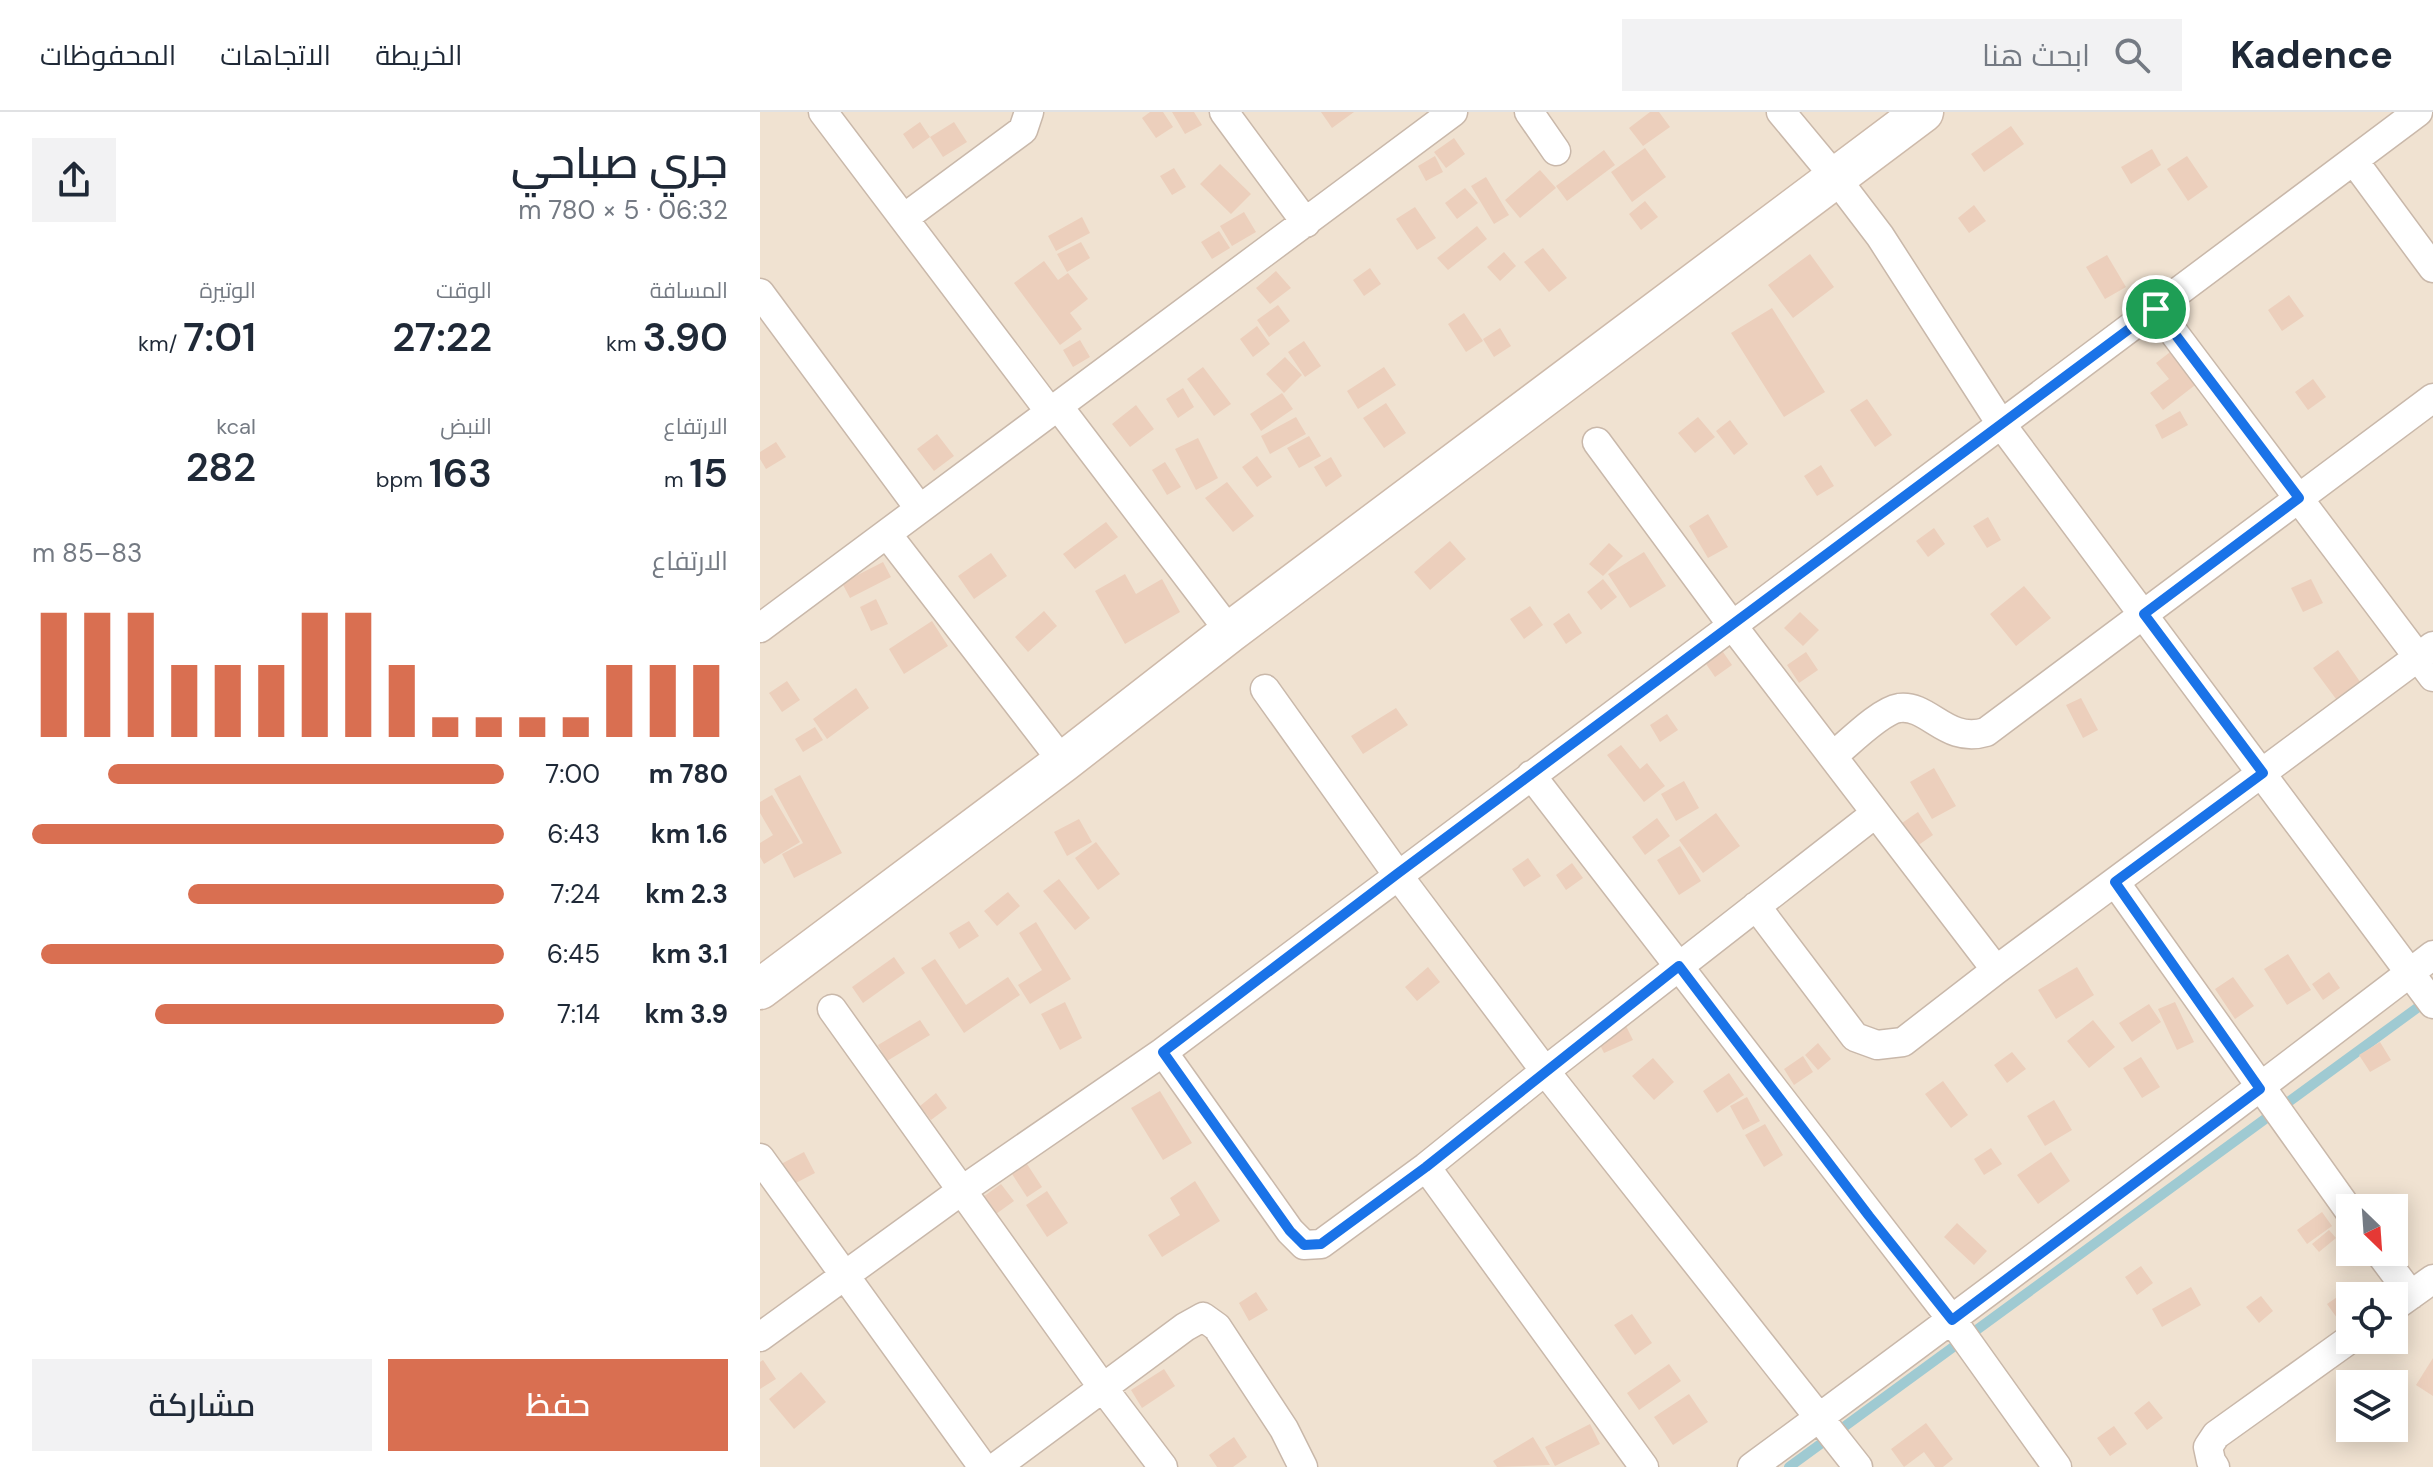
<!DOCTYPE html>
<html lang="ar">
<head>
<meta charset="utf-8">
<style>
	body { margin:0; font-family:"DM Sans",Cairo,sans-serif; background:#f2f2f3; color:#1f2937; direction:rtl; height:100vh; display:flex; flex-direction:column; font-size:30px; white-space:nowrap }
	* { box-sizing:border-box; margin:0 }
	p { font-size:26px; color:#747a83 }
	.icon { flex:none; width:44px; height:44px; fill:none; stroke:currentColor; stroke-width:2; stroke-linecap:round; stroke-linejoin:round }
	.map { position:relative; flex:1; overflow:hidden; direction:ltr }
	.panel { display:flex; flex-direction:column; background:#fff; width:760px }
	.panel>* { flex:none }
	.needle { width:52px; rotate:155deg }
	.controls { position:absolute; left:1576px; top:1082px; display:grid; gap:16px }
	.controls a { display:grid; place-items:center; width:72px; height:72px; border-radius:0px; background:#fff; box-shadow:0 4px 20px #0003; font-size:40px }
	.pin { position:absolute; display:grid; place-items:center; width:68px; height:68px; color:#fff; margin:-34px; border:4px solid #fff; border-radius:50%; box-shadow:0 2px 8px #0007 }
	.round { display:grid; place-items:center; flex:none; width:84px; height:84px; border-radius:0px; background:#f2f2f3 }
	.headline { display:flex; align-items:center; justify-content:space-between; height:136px; padding:0 32px }
	h1 { font-size:44px; font-weight:600; line-height:60px }
	.figures { display:grid; grid-template-columns:repeat(3,1fr); gap:12px; height:136px; padding:8px 32px }
	.figures div { display:grid; align-content:center }
	.figures b { font-size:40px; font-weight:600 }
	.figures small { font-size:22px; font-weight:400 }
	.figures p { font-size:22px }
	.chart { height:224px; padding:16px 32px }
	.chart p { display:flex; justify-content:space-between }
	.chart svg { width:100%; height:144px; margin-top:8px; stroke:#d96f51; stroke-width:6 }
	.button { display:flex; gap:16px; margin-top:auto; padding:16px 32px }
	.button a { flex:1; height:92px; border-radius:0px; background:#d96f51; color:#fff; font-size:32px; font-weight:600; line-height:92px; text-align:center }
	.button a+a { background:#f2f2f3; color:#1f2937 }
	ul { padding:0 32px; list-style:none; font-size:26px }
	li { display:grid; grid-template-columns:128px 96px 1fr; align-items:center; height:60px }
	li i { height:20px; border-radius:10px; background:#d96f51 }
	header { display:flex; align-items:center; gap:48px; box-sizing:border-box; height:112px; padding:0 40px; background:#fff; border-bottom:2px solid #e0e1e3 }
	header strong { font-size:38px }
	nav { display:flex; gap:44px; margin-inline-start:auto; font-size:28px }
	.search { width:560px; height:72px; background:#f2f2f3; display:flex; align-items:center; gap:20px; box-sizing:border-box; padding:0 28px; border-radius:0px; color:#747a83; font-size:30px }
	main { display:flex; flex:1; min-height:0 }
	.map>svg:first-child { display:block }
</style>
</head>
<body>
<header>
<strong>Kadence</strong>
<div class="search"><svg class="icon" aria-label="search" viewBox="0 0 24 24"><circle cx="10" cy="10" r="6"/><path d="M15 15l6 6"/></svg>ابحث هنا</div>
<nav><a>الخريطة</a><a>الاتجاهات</a><a>المحفوظات</a></nav>
</header>
<main>
<div class="map">
<svg width="1673" height="1355" viewBox="0 0 1673 1355">
	<rect width="100%" height="100%" fill="#faf0e1"/>
	<path fill="#f0e2d1" fill-rule="evenodd" d="M 0,0 L 1673,0 L 1673,1355 L 0,1355 ZM 1590,1096 L 1634,1096 L 1634,1140 L 1590,1140 ZM 1590,1184 L 1634,1184 L 1634,1228 L 1590,1228 ZM 1590,1272 L 1634,1272 L 1634,1316 L 1590,1316 Z"/>
	<g fill="none" stroke-linecap="round" stroke-linejoin="round">
		<path stroke="#9fcad2" stroke-width="10" d="M 1029,1355 L 1668,888"/>
	</g>
	<path fill="#eccfbc" d="M 390,0 L 403,0 L 413,15 L 396,26 L 382,6 Z
		M 412,0 L 434,0 L 442,13 L 425,22 Z
		M 561,0 L 594,0 L 572,16 Z
		M 890,0 L 899,0 L 910,15 L 883,34 L 869,16 Z
		M 160,10 L 170,25 L 153,37 L 143,22 Z
		M 194,10 L 207,30 L 183,45 L 170,25 Z
		M 1251,14 L 1264,32 L 1224,60 L 1211,42 Z
		M 694,26 L 705,42 L 686,56 L 674,40 Z
		M 885,36 L 906,65 L 872,90 L 851,60 Z
		M 1392,37 L 1401,53 L 1371,72 L 1361,55 Z
		M 844,38 L 855,53 L 807,89 L 796,74 Z
		M 675,44 L 683,60 L 666,69 L 658,54 Z
		M 1427,44 L 1448,75 L 1428,89 L 1407,57 Z
		M 460,52 L 491,82 L 471,102 L 440,72 Z
		M 414,56 L 426,75 L 412,83 L 400,64 Z
		M 780,58 L 796,76 L 760,106 L 745,88 Z
		M 726,65 L 749,103 L 734,112 L 711,74 Z
		M 705,76 L 718,91 L 697,107 L 685,91 Z
		M 885,89 L 898,105 L 881,118 L 869,102 Z
		M 1214,93 L 1226,109 L 1209,121 L 1198,106 Z
		M 655,95 L 676,126 L 657,138 L 636,107 Z
		M 484,100 L 496,120 L 472,134 L 460,114 Z
		M 322,105 L 330,121 L 296,139 L 288,124 Z
		M 717,114 L 727,127 L 688,158 L 677,146 Z
		M 459,119 L 470,136 L 452,147 L 441,130 Z
		M 321,130 L 330,146 L 307,160 L 297,142 Z
		M 783,136 L 807,166 L 789,180 L 764,150 Z
		M 744,140 L 756,154 L 740,169 L 727,155 Z
		M 1050,142 L 1074,175 L 1033,206 L 1008,173 Z
		M 1347,143 L 1366,175 L 1345,187 L 1326,155 Z
		M 284,149 L 298,168 L 308,161 L 328,187 L 310,201 L 322,217 L 300,233 L 254,171 Z
		M 610,156 L 621,172 L 604,184 L 593,168 Z
		M 516,159 L 531,176 L 510,192 L 496,176 Z
		M 1529,183 L 1544,204 L 1522,219 L 1508,198 Z
		M 518,193 L 530,209 L 509,225 L 497,208 Z
		M 1012,196 L 1065,280 L 1024,305 L 971,221 Z
		M 704,201 L 723,229 L 706,240 L 688,212 Z
		M 497,214 L 510,232 L 493,245 L 480,227 Z
		M 740,216 L 751,234 L 734,245 L 723,227 Z
		M 320,228 L 330,245 L 313,255 L 303,238 Z
		M 544,229 L 561,254 L 545,265 L 528,240 Z
		M 1414,237 L 1439,270 L 1403,298 L 1390,281 L 1409,267 L 1396,251 Z
		M 525,245 L 542,263 L 524,281 L 506,262 Z
		M 443,255 L 471,292 L 454,304 L 427,267 Z
		M 624,255 L 636,273 L 598,297 L 587,279 Z
		M 1553,267 L 1566,285 L 1548,298 L 1535,280 Z
		M 423,276 L 434,295 L 418,306 L 406,287 Z
		M 522,281 L 533,297 L 501,319 L 490,302 Z
		M 1107,287 L 1132,323 L 1115,335 L 1090,298 Z
		M 626,291 L 646,321 L 624,336 L 603,306 Z
		M 376,293 L 394,317 L 370,335 L 352,312 Z
		M 1420,299 L 1428,313 L 1402,327 L 1395,313 Z
		M 536,305 L 546,322 L 510,342 L 501,324 Z
		M 938,305 L 955,325 L 935,341 L 918,321 Z
		M 970,308 L 988,332 L 974,343 L 956,319 Z
		M 177,322 L 194,344 L 174,359 L 157,337 Z
		M 549,324 L 561,344 L 539,356 L 527,336 Z
		M 438,326 L 458,366 L 436,378 L 415,337 Z
		M 16,330 L 26,345 L 6,357 L 0,347 L 0,340 Z
		M 497,344 L 512,365 L 497,375 L 482,355 Z
		M 571,345 L 582,364 L 566,375 L 554,355 Z
		M 405,350 L 421,375 L 407,383 L 392,358 Z
		M 1061,353 L 1074,374 L 1057,384 L 1044,364 Z
		M 467,370 L 494,404 L 473,420 L 445,386 Z
		M 948,402 L 968,435 L 948,446 L 929,414 Z
		M 1228,405 L 1241,428 L 1227,436 L 1213,414 Z
		M 346,410 L 358,425 L 315,457 L 303,442 Z
		M 1174,416 L 1185,432 L 1168,445 L 1156,429 Z
		M 690,429 L 706,447 L 670,478 L 654,460 Z
		M 849,431 L 863,444 L 843,464 L 829,452 Z
		M 884,440 L 906,474 L 870,496 L 848,462 Z
		M 231,441 L 247,464 L 214,487 L 198,464 Z
		M 123,450 L 131,465 L 90,486 L 82,471 Z
		M 365,462 L 376,482 L 402,467 L 420,500 L 365,532 L 335,479 Z
		M 843,467 L 857,485 L 841,498 L 827,480 Z
		M 1551,467 L 1563,491 L 1543,500 L 1531,476 Z
		M 1264,474 L 1291,506 L 1256,534 L 1230,502 Z
		M 116,487 L 128,512 L 111,519 L 100,495 Z
		M 770,494 L 783,513 L 764,527 L 750,507 Z
		M 284,499 L 297,514 L 268,540 L 255,525 Z
		M 1040,500 L 1059,518 L 1043,534 L 1024,516 Z
		M 809,501 L 822,521 L 806,532 L 793,512 Z
		M 172,509 L 188,534 L 144,562 L 129,537 Z
		M 961,537 L 972,553 L 955,565 L 944,549 Z
		M 1578,538 L 1603,574 L 1579,591 L 1553,556 Z
		M 1046,540 L 1058,558 L 1039,571 L 1027,553 Z
		M 27,569 L 40,588 L 22,600 L 9,581 Z
		M 96,576 L 109,596 L 67,627 L 53,607 Z
		M 1321,586 L 1338,618 L 1323,626 L 1306,593 Z
		M 636,596 L 648,613 L 603,642 L 591,624 Z
		M 907,602 L 918,618 L 900,630 L 890,613 Z
		M 55,615 L 63,628 L 43,640 L 35,627 Z
		M 861,633 L 880,657 L 887,651 L 905,674 L 884,690 L 847,643 Z
		M 1174,656 L 1196,694 L 1172,707 L 1150,670 Z
		M 40,663 L 82,741 L 34,766 L 22,742 L 43,731 L 14,677 Z
		M 924,669 L 939,696 L 916,709 L 901,682 Z
		M 12,683 L 40,730 L 4,752 L 0,745 L 0,731 L 13,723 L 0,701 L 0,690 Z
		M 1158,700 L 1173,723 L 1157,734 L 1142,711 Z
		M 956,701 L 980,734 L 943,761 L 919,728 Z
		M 897,706 L 910,724 L 885,743 L 872,725 Z
		M 319,707 L 332,730 L 307,744 L 294,720 Z
		M 336,730 L 360,762 L 338,778 L 315,746 Z
		M 920,734 L 941,769 L 919,783 L 897,748 Z
		M 768,746 L 781,764 L 764,775 L 752,757 Z
		M 812,751 L 823,766 L 806,778 L 796,763 Z
		M 299,767 L 330,806 L 315,818 L 283,779 Z
		M 248,780 L 260,794 L 237,814 L 224,799 Z
		M 209,809 L 219,824 L 199,837 L 189,821 Z
		M 276,810 L 311,867 L 270,892 L 258,873 L 282,858 L 259,821 Z
		M 1528,842 L 1551,878 L 1527,893 L 1504,857 Z
		M 134,845 L 145,861 L 103,891 L 92,875 Z
		M 175,847 L 206,893 L 248,865 L 260,883 L 204,921 L 161,856 Z
		M 668,855 L 680,870 L 657,889 L 645,875 Z
		M 1317,855 L 1334,883 L 1296,907 L 1278,878 Z
		M 1569,860 L 1580,876 L 1563,888 L 1552,872 Z
		M 1473,865 L 1494,894 L 1475,907 L 1455,877 Z
		M 305,890 L 322,926 L 300,938 L 281,902 Z
		M 1415,890 L 1434,930 L 1417,938 L 1398,897 Z
		M 1389,892 L 1401,910 L 1372,930 L 1359,911 Z
		M 160,908 L 170,923 L 127,949 L 118,933 Z
		M 1333,908 L 1355,935 L 1329,956 L 1307,929 Z
		M 865,912 L 873,928 L 844,941 L 836,925 Z
		M 1620,930 L 1631,948 L 1610,960 L 1599,943 Z
		M 1058,931 L 1071,947 L 1058,958 L 1045,943 Z
		M 1252,940 L 1266,957 L 1247,971 L 1234,953 Z
		M 1043,944 L 1053,960 L 1034,973 L 1024,957 Z
		M 1381,945 L 1400,975 L 1382,986 L 1363,956 Z
		M 893,946 L 914,970 L 894,988 L 872,964 Z
		M 969,961 L 984,983 L 957,1001 L 943,979 Z
		M 1183,969 L 1208,1003 L 1191,1016 L 1165,982 Z
		M 400,979 L 432,1031 L 403,1048 L 371,996 Z
		M 176,981 L 187,996 L 171,1008 L 160,994 Z
		M 987,985 L 1000,1009 L 983,1018 L 970,994 Z
		M 1294,988 L 1312,1018 L 1285,1034 L 1267,1004 Z
		M 1005,1012 L 1023,1043 L 1004,1055 L 985,1023 Z
		M 1231,1036 L 1242,1052 L 1224,1063 L 1214,1047 Z
		M 44,1040 L 55,1061 L 32,1073 L 21,1052 Z
		M 1291,1040 L 1310,1069 L 1278,1092 L 1257,1063 Z
		M 267,1052 L 282,1075 L 267,1085 L 252,1062 Z
		M 435,1069 L 460,1109 L 402,1145 L 388,1123 L 420,1103 L 410,1086 Z
		M 241,1072 L 254,1089 L 236,1102 L 223,1085 Z
		M 287,1079 L 308,1111 L 287,1125 L 266,1093 Z
		M 1562,1100 L 1572,1114 L 1547,1132 L 1537,1118 Z
		M 1197,1111 L 1227,1139 L 1214,1153 L 1184,1125 Z
		M 1569,1118 L 1576,1126 L 1559,1140 L 1552,1132 Z
		M 1381,1154 L 1393,1171 L 1377,1183 L 1365,1165 Z
		M 1431,1175 L 1441,1193 L 1402,1215 L 1392,1197 Z
		M 1586,1179 L 1590,1185 L 1590,1207 L 1582,1213 L 1567,1192 Z
		M 496,1180 L 508,1198 L 489,1209 L 479,1191 Z
		M 1501,1184 L 1513,1199 L 1499,1211 L 1486,1195 Z
		M 872,1202 L 892,1231 L 875,1243 L 854,1213 Z
		M 1673,1246 L 1673,1284 L 1656,1273 Z
		M 3,1248 L 16,1267 L 0,1277 L 0,1250 Z
		M 909,1252 L 921,1269 L 879,1298 L 867,1281 Z
		M 404,1257 L 415,1274 L 382,1296 L 371,1278 Z
		M 41,1260 L 66,1290 L 34,1317 L 9,1287 Z
		M 929,1282 L 948,1310 L 913,1333 L 894,1305 Z
		M 1389,1289 L 1403,1306 L 1387,1318 L 1374,1301 Z
		M 1166,1311 L 1193,1347 L 1183,1355 L 1175,1355 L 1164,1340 L 1144,1355 L 1131,1337 Z
		M 830,1312 L 840,1332 L 795,1354 L 785,1335 Z
		M 1354,1314 L 1367,1332 L 1350,1344 L 1337,1326 Z
		M 474,1325 L 487,1345 L 473,1355 L 457,1355 L 449,1343 Z
		M 773,1325 L 790,1353 L 737,1355 L 733,1349 Z"/>
	<g fill="none" stroke-linecap="round" stroke-linejoin="round">
		<defs>
			<path id="street" d="M 63,0 L 290,300
				M 464,0 L 546,111
				M 769,0 L 796,39
				M 1021,0 L 1075,65 L 1120,124 L 1241,312 L 1673,892
				M 1594,49 L 1673,156
				M 144,106 L 263,18 L 269,0
				M 0,181 L 159,396
				M 1396,197 L 1673,565
				M 298,294 L 470,520
				M 837,330 L 972,513 L 1236,858
				M 127,422 L 303,650
				M 0,516 L 693,0
				M 505,577 L 637,762 L 785,959 L 1098,1355
				M 1073,644 C 1088,632 1120,599 1139,596 C 1169,592 1186,632 1226,620 L 1673,286
				M 771,663 L 1192,1208 L 1297,1355
				M 1355,770 L 1590,1100
				M 996,794 L 1095,925 L 1117,933 L 1143,930 L 1236,858 L 1673,534
				M 72,897 L 343,1276 L 403,1355
				M 403,940 L 530,1119 L 544,1133 L 561,1132 L 666,1055 L 785,959 L 1116,701
				M 0,1046 L 223,1355
				M 666,1055 L 884,1355
				M 1619,1140 L 1651,1183
				M 1634,1195 L 1673,1167
				M 0,1225 L 201,1079 L 403,940 L 1658,0
				M 236,1355 L 425,1215 L 443,1205 L 457,1215 L 524,1317 L 543,1355
				M 992,1355 C 1221,1187 1447,1016 1673,843
				M 1455,1355 L 1451,1349 L 1448,1335 L 1456,1323 L 1590,1227"/>
			<path id="secondary" d="M 0,877 L 303,650 L 470,520 L 1163,0"/>
		</defs>
		<use href="#street" stroke="#c9b8aa" stroke-width="31"/>
		<use href="#secondary" stroke="#cebaaa" stroke-width="43"/>
		<use href="#street" stroke="#fff" stroke-width="28"/>
		<use href="#secondary" stroke="#fff" stroke-width="40"/>
	</g>
	<g fill="none" stroke-linecap="round" stroke-linejoin="round">
		<defs>
			<path id="route" d="M 1396,197 L 1539,386 L 1384,502 L 1503,661 L 1355,770 L 1500,977 L 1192,1208 L 1109,1104 L 919,854 L 666,1055 L 561,1132 L 544,1133 L 530,1119 L 403,940 L 637,762 Z"/>
		</defs>
		<use href="#route" stroke="#fff" stroke-width="16"/>
		<use href="#route" stroke="#1a73e8" stroke-width="10"/>
	</g>
</svg>
<div class="controls">
<a><svg class="needle" viewBox="-14 -14 28 28"><path d="M0-13l5 13h-10z" fill="#e53935"/><path d="M0 13l5-13h-10z" fill="#747a83"/></svg></a>
<a><svg class="icon" aria-label="locate" viewBox="0 0 24 24"><circle cx="12" cy="12" r="6"/><path d="M12 2v4M12 18v4M2 12h4M18 12h4"/></svg></a>
<a><svg class="icon" aria-label="layers" viewBox="0 0 24 24"><path d="M12 4l9 5-9 5-9-5zM3 14l9 5 9-5"/></svg></a>
</div>
<div class="pin" style="left:1396px;top:197px;background:#1e9e55"><svg class="icon" aria-label="arrive" viewBox="0 0 24 24"><path d="M6 21V4h12l-3 4 3 4H6"/></svg></div>
</div>
<section class="panel">
<div class="headline"><div><h1>جري صباحي</h1><p>06:32 · 5 × 780 m</p></div><a class="round"><svg class="icon" aria-label="share" viewBox="0 0 24 24"><path d="M12 15V3M7 8l5-5 5 5M5 13v7h14v-7"/></svg></a></div>
<div class="figures">
<div><p>المسافة</p><b>3.90<small> km</small></b></div>
<div><p>الوقت</p><b>27:22</b></div>
<div><p>الوتيرة</p><b>7:01<small> /km</small></b></div>
</div>
<div class="figures">
<div><p>الارتفاع</p><b>15<small> m</small></b></div>
<div><p>النبض</p><b>163<small> bpm</small></b></div>
<div><p>kcal</p><b>282</b></div>
</div>
<div class="chart"><p><span>الارتفاع</span>83–85 m</p>
<svg viewBox="0 0 160 44" preserveAspectRatio="none"><path d="M5 44V6M15 44V6M25 44V6M35 44V22M45 44V22M55 44V22M65 44V6M75 44V6M85 44V22M95 44V38M105 44V38M115 44V38M125 44V38M135 44V22M145 44V22M155 44V22"/></svg>
</div>
<ul>
<li><b>780 m</b>7:00<i style="width:84%"></i></li>
<li><b>1.6 km</b>6:43<i style="width:100%"></i></li>
<li><b>2.3 km</b>7:24<i style="width:67%"></i></li>
<li><b>3.1 km</b>6:45<i style="width:98%"></i></li>
<li><b>3.9 km</b>7:14<i style="width:74%"></i></li>
</ul>
<div class="button"><a>حفظ</a><a>مشاركة</a></div>
</section>
</main>
</body>
</html>
